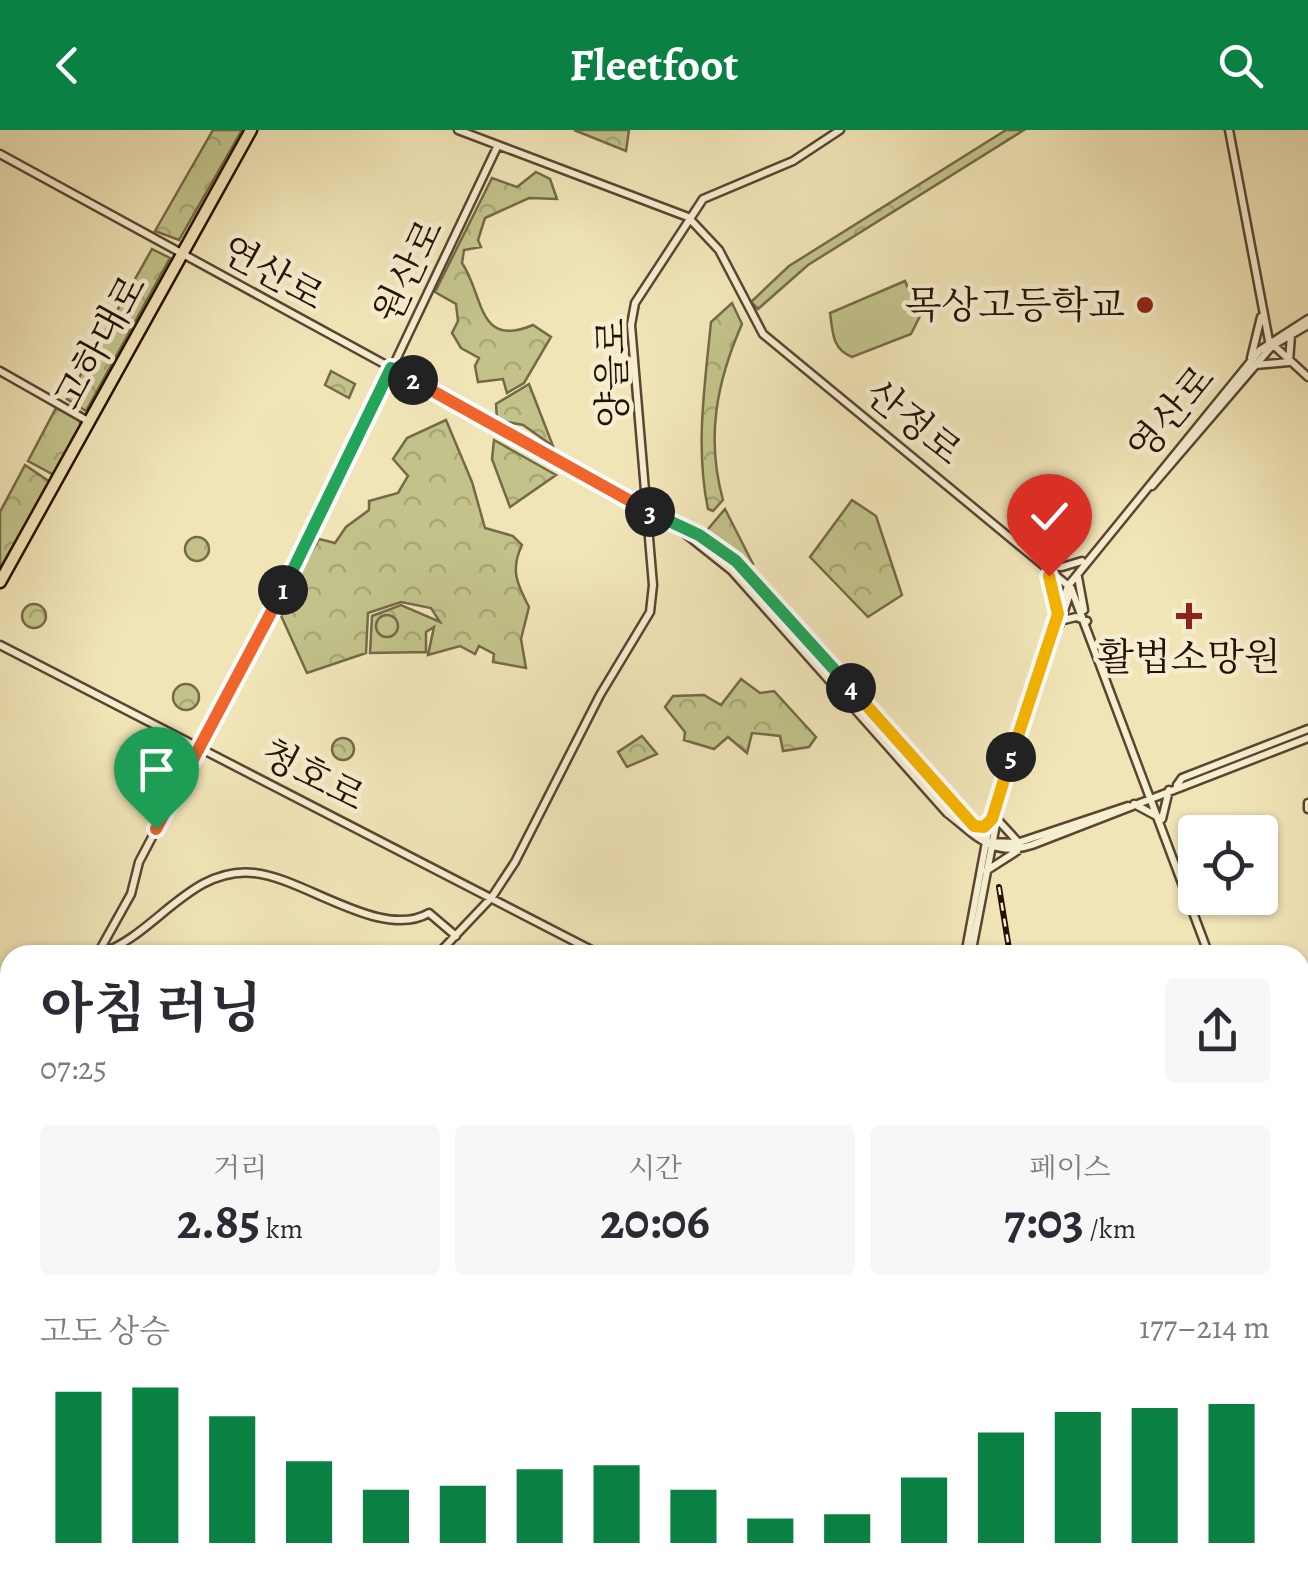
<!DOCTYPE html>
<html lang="ko">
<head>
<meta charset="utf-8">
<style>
	body { margin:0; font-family:Alegreya,"Noto Serif KR",serif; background:#f7f7f7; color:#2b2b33; height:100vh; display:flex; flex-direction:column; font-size:38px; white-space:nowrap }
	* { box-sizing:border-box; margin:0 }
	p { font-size:32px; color:#7c7c81 }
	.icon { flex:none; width:55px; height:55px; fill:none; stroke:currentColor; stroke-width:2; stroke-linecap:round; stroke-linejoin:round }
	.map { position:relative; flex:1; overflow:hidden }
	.details { position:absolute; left:0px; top:815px; width:1310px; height:642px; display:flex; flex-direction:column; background:#fff; border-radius:30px 30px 0 0; box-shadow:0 2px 8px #0004 }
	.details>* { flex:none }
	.fabs { position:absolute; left:1178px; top:685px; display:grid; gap:20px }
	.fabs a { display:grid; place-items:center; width:100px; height:100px; border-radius:10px; background:#fff; box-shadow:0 2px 8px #0004; font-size:50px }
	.pin { position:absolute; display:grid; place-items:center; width:85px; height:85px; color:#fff; margin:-102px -42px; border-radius:50% 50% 50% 0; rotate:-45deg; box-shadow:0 0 10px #0007 }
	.pin .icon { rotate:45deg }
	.km { position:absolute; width:50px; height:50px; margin:-25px; border-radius:50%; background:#222; color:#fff; font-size:28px; line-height:50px; text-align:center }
	.round { display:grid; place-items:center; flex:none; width:105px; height:105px; border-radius:10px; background:#f7f7f7 }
	.head { display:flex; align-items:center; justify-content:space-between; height:170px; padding:0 40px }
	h1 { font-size:55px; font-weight:700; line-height:75px }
	.stats { display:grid; grid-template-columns:repeat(3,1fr); gap:15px; height:170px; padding:10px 40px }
	.stats div { display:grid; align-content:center; border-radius:10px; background:#f7f7f7; text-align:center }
	.stats b { font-size:50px; font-weight:700 }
	.stats small { font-size:28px; font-weight:400 }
	.stats p { font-size:28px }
	.chart { height:280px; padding:20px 40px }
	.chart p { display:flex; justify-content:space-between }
	.chart svg { width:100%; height:180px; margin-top:10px; stroke:#0b8043; stroke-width:6 }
	header { display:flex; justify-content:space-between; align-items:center; height:130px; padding:0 40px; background:#0b8043; color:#fff; font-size:45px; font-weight:700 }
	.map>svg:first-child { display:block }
</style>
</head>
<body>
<header><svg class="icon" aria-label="back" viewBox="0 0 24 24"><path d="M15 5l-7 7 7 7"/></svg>Fleetfoot<svg class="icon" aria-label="search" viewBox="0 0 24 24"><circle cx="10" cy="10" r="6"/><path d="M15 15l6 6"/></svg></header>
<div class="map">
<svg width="1308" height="1456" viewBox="0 0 1308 1456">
	<defs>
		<pattern id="forest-crowns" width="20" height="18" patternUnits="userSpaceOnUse" patternTransform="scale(2.5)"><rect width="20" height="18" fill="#c2c28a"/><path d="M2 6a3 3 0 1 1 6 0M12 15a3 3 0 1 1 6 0" fill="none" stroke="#a7a675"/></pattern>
		<pattern id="water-rules" width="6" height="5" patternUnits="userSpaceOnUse" patternTransform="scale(2.5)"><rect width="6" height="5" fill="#9cbeb6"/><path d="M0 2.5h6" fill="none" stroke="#86a29b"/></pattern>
	</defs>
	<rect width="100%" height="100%" fill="#f1e5b8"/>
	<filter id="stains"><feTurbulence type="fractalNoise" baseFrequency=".002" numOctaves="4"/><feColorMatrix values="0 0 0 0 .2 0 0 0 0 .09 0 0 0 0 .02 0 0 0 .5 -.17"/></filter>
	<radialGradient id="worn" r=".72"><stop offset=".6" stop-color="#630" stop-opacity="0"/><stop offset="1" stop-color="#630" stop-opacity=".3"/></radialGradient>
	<path fill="url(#forest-crowns)" stroke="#746a46" stroke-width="2.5" d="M 213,0 L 242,0 L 179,110 L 155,101 Z
		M 574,0 L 629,0 L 626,21 Z
		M 1006,0 L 1024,0 L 808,135 L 758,179 L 751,172 L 789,136 Z
		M 536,42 L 550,49 L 557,69 L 529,68 L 485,88 L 478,110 L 481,117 L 464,120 L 462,133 C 484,165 477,219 533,195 L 551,207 L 524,253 L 507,263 L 503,249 L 478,252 L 475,236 L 479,228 L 461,218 L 452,203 L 458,191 L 456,174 L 435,162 L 492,48 L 517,57 Z
		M 152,119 L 170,128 L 86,281 L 67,269 Z
		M 732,173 L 742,194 C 716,253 706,309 723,370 L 713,381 L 708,379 C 695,318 705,254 711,192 Z
		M 331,241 L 355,254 L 349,268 L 325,255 Z
		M 529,254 L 553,316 L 523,295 L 497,290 L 496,274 Z
		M 56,278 L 78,289 L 82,296 L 54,345 L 28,331 Z
		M 446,290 L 472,352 L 485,398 L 513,406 L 522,415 C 510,440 517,454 529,477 L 521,509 L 526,538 L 493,532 L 494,524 L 479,516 L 475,524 L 460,516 L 428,525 L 434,497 L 426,502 L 426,522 L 370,523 L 372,486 L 401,475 L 440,492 L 431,478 L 401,472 L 368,483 L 366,523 L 307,543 L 278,479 L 319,409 L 335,413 L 346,397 L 369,380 L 369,371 L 398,363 L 408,346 L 393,329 L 407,308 Z
		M 494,310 L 556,345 L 510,377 L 492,329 Z
		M 25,335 L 50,352 L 0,439 L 0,382 Z
		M 852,370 L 876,386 L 902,465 L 868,487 L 810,427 Z
		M 725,379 L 753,434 L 748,437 L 703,405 Z
		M185 419a12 12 0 1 1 24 0a12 12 0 1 1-24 0Z
		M22 486a12 12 0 1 1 24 0a12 12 0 1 1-24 0Z
		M 741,549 L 760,563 L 774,561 L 816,607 L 809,617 L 783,621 L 780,606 L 752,603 L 747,623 L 728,607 L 714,619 L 684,610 L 685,602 L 665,577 L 673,566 L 704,565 L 721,575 Z
		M173 567a13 13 0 1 1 26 0a13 13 0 1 1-26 0Z
		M 642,606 L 657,624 L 627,637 L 618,622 Z
		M332 619a11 11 0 1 1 22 0a11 11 0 1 1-22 0Z
		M 10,1394 L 10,1436 L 0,1436 L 0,1396 Z
		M 116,1448 L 478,1448 L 487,1456 L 112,1456 Z
		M 513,1448 L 720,1448 L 708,1456 L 514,1456 Z
		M 724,1448 L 785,1448 L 779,1456 L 762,1456 L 775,1448 L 754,1456 L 731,1456 Z
		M 812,1448 L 917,1448 C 900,1456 830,1456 812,1448 Z"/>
	<path fill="#c2c28a" stroke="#746a46" stroke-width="2.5" d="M 905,151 L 920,186 L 911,204 L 852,227 C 832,219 833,203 830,183 Z
		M376 496a11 11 0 1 1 22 0a11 11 0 1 1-22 0Z"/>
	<path fill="url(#water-rules)" stroke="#6d796e" stroke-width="2.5" d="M 1300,1289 L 1308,1293 L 1308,1456 L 1194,1456 L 1201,1448 L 1300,1448 Z"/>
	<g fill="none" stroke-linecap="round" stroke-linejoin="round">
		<defs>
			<path id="tertiary" d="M 458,0 L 688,87 L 719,120 L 763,204 L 1071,458 L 1209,825
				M 1229,0 L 1269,211 L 1308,247
				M 0,24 L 719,417 L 736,431 L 986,712
				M 1251,228 L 1261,187
				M 1256,235 L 1289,232 L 1291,205
				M 0,241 L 88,291
				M 1152,356 L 1272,216 L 1308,195
				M 678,398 L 732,441 L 947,683 C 977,706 992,728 1032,715 L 1308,608
				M 1078,447 L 1084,480
				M 1057,478 L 1045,436 L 1062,437 L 1082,431
				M 1060,491 L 1076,487 L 1087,491
				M 1059,496 L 1071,460
				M 0,515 L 601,825
				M 1177,655 L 1182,648 L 1308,599
				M 1308,673 L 1308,679
				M 1134,674 L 1162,689 L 1169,660
				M 997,689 L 1018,712
				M 988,712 L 1017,713 L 1128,676
				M 986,741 L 1017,721
				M 102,823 C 156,804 191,736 254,743 C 305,748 381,811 429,783 L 456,806
				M 97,825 L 131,764 L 139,732 L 330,369 L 498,15
				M 437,825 L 492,767 L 515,732 L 600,565 L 650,482 L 653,455 L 631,195 L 635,173 L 703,69 L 793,31 L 840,0
				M 965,825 L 989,696 L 1068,456 L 1260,220 L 1308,189
				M 971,825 L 998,684
				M 0,862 L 10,859
				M 0,876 L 10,877
				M 1300,957 L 1308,954
				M 0,1028 L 10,1011
				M 1300,1096 L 1308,1121
				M 0,1133 L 10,1132
				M 0,1170 L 10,1181
				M 1300,1235 L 1308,1212
				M 1300,1263 L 1308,1267
				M 0,1390 L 10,1387
				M 0,1446 L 10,1446
				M 55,1448 L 66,1456
				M 970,1448 L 971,1456
				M 783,1456 L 792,1448
				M 1175,1456 L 1182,1448"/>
			<path id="primary" d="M 0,452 L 251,0"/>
		</defs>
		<use href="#tertiary" stroke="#594630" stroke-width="11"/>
		<use href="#primary" stroke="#261102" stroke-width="15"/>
		<use href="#tertiary" stroke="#f6eed1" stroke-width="6"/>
		<use href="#primary" stroke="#f1e5b8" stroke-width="10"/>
		<defs>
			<path id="rail" d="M 999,757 L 1010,825"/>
		</defs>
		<use href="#rail" stroke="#261102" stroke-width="6"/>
		<use href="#rail" stroke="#f6eed1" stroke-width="2.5" stroke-dasharray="8" stroke-linecap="butt"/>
	</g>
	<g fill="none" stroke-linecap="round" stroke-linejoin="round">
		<defs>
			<path id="split-1" d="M 156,699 L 283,460"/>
			<path id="split-2" d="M 283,460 L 391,238 L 413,250"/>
			<path id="split-3" d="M 413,250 L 650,382"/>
			<path id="split-4" d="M 650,382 L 699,405 L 736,431 L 851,558"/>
			<path id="split-5" d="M 851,558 L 974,696 L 984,697 L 992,689 L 1011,627"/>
			<path id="split-6" d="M 1011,627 L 1058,484 L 1049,446"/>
		</defs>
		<use href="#split-1" stroke="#fff" stroke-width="20"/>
		<use href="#split-2" stroke="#fff" stroke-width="20"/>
		<use href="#split-3" stroke="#fff" stroke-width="20"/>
		<use href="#split-4" stroke="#fff" stroke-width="20"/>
		<use href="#split-5" stroke="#fff" stroke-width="20"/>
		<use href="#split-6" stroke="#fff" stroke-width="20"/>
		<use href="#split-1" stroke="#f0652b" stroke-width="12"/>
		<use href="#split-2" stroke="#22a559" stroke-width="12"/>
		<use href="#split-3" stroke="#f0652b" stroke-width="12"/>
		<use href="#split-4" stroke="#22a559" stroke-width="12"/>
		<use href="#split-5" stroke="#f5b400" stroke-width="12"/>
		<use href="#split-6" stroke="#f5b400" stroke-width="12"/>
	</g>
	<g fill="#8f2418" stroke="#f6eed1" stroke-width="4">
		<circle cx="1145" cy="175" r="10"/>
		<path d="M1184 471h10v10h10v10h-10v10h-10v-10h-10v-10h10z"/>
	</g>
	<g text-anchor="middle" stroke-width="9" stroke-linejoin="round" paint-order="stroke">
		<g font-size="38" fill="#261102" stroke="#f6eed1">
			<text transform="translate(408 141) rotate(-64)" y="13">원산로</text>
			<text transform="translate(273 143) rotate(29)" y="13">연산로</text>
			<text transform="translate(100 212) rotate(-61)" y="13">고하대로</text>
			<text transform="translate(612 243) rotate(-91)" y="13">양을로</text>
			<text transform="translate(1171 283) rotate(-50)" y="13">영산로</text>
			<text transform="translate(914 292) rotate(39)" y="13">산정로</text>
			<text transform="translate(313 645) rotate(27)" y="13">청호로</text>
		</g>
		<g font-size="38" fill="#261102" stroke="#f6eed1" text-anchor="end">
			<text x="1125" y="188">목상고등학교</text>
			<text x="1189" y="540" text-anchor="middle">활법소망원</text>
		</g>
	</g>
	<rect width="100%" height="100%" filter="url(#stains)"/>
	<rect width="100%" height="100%" fill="url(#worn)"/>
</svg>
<div class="fabs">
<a><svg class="icon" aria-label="locate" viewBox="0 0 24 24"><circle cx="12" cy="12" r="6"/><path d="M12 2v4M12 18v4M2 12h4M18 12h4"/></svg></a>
</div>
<div class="pin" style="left:156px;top:699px;background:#1e9e55"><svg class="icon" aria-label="arrive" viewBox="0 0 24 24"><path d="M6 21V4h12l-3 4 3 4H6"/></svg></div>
<div class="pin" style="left:1049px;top:446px;background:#d93025"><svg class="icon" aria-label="check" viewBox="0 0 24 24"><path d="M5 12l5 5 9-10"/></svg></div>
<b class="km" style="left:283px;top:460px">1</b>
<b class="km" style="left:413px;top:250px">2</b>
<b class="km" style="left:650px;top:382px">3</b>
<b class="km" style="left:851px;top:558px">4</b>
<b class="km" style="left:1011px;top:627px">5</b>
<section class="details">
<div class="head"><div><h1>아침 러닝</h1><p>07:25</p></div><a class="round"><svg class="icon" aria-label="share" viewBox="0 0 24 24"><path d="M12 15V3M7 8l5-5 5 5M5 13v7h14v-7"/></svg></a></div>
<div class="stats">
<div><p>거리</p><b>2.85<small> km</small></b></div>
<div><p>시간</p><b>20:06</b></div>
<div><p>페이스</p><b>7:03<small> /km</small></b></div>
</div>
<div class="chart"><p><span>고도 상승</span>177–214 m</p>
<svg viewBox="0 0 160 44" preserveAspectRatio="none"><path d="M5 44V7M15 44V6M25 44V13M35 44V24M45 44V31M55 44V30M65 44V26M75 44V25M85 44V31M95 44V38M105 44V37M115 44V28M125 44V17M135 44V12M145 44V11M155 44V10"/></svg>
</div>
</section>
</div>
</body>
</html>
